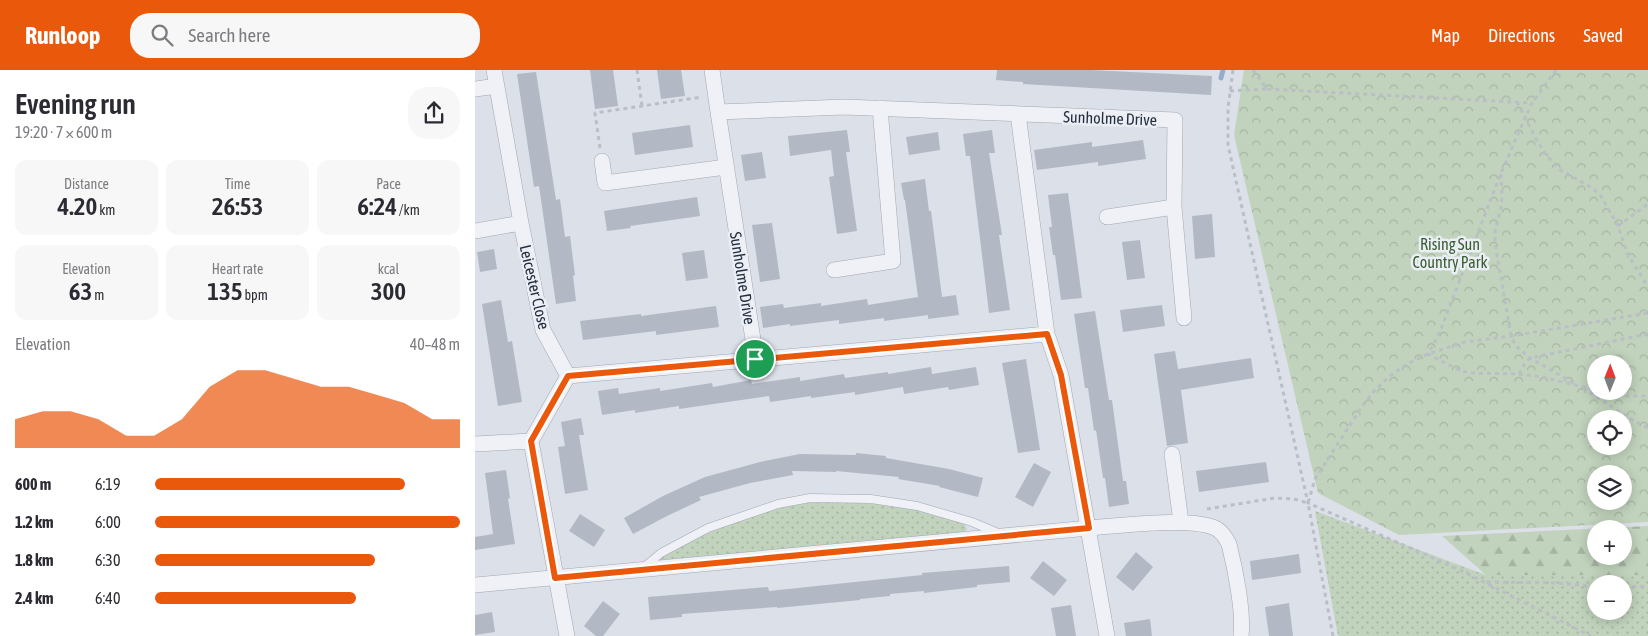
<!DOCTYPE html>
<html lang="en">
<head>
<meta charset="utf-8">
<style>
	body { margin:0; font-family:"Asap Condensed",sans-serif; background:#f7f7f7; color:#2b2b33; height:100vh; display:flex; flex-direction:column; font-size:19px; white-space:nowrap }
	* { box-sizing:border-box; margin:0 }
	p { font-size:16px; color:#7c7c81 }
	.icon { flex:none; width:28px; height:28px; fill:none; stroke:currentColor; stroke-width:2; stroke-linecap:round; stroke-linejoin:round }
	.map { position:relative; flex:1; overflow:hidden }
	.side { display:flex; flex-direction:column; background:#fff; width:475px }
	.side>* { flex:none }
	.needle { width:32px; rotate:1deg }
	.buttons { position:absolute; left:1112px; top:285px; display:grid; gap:10px }
	.buttons a { display:grid; place-items:center; width:45px; height:45px; border-radius:50%; background:#fff; box-shadow:0 2px 12px #0003; font-size:25px }
	.pin { position:absolute; display:grid; place-items:center; width:42px; height:42px; color:#fff; margin:-21px; border:2px solid #fff; border-radius:50%; box-shadow:0 1px 5px #0007 }
	.round { display:grid; place-items:center; flex:none; width:52px; height:52px; border-radius:20px; background:#f7f7f7 }
	.headline { display:flex; align-items:center; justify-content:space-between; height:85px; padding:0 15px }
	h1 { font-size:28px; font-weight:600; line-height:38px }
	.stats { display:grid; grid-template-columns:repeat(3,1fr); gap:8px; height:85px; padding:5px 15px }
	.stats div { display:grid; align-content:center; border-radius:12px; background:#f7f7f7; text-align:center }
	.stats b { font-size:25px; font-weight:600 }
	.stats small { font-size:14px; font-weight:400 }
	.stats p { font-size:14px }
	.chart { height:140px; padding:10px 15px }
	.chart p { display:flex; justify-content:space-between }
	.chart svg { width:100%; height:90px; margin-top:5px; fill:#ea580c; opacity:.7 }
	ul { padding:0 15px; list-style:none; font-size:16px }
	li { display:grid; grid-template-columns:80px 60px 1fr; align-items:center; height:38px }
	li i { height:12px; border-radius:6px; background:#ea580c }
	header { display:flex; align-items:center; gap:30px; box-sizing:border-box; height:70px; padding:0 25px; background:#ea580c; color:#fff }
	header strong { font-size:24px }
	nav { display:flex; gap:28px; margin-inline-start:auto; font-size:18px }
	.search { width:350px; height:45px; background:#f7f7f7; display:flex; align-items:center; gap:12px; box-sizing:border-box; padding:0 18px; border-radius:20px; color:#7c7c81; font-size:19px }
	main { display:flex; flex:1; min-height:0 }
	.map>svg:first-child { display:block }
</style>
</head>
<body>
<header>
<strong>Runloop</strong>
<div class="search"><svg class="icon" aria-label="search" viewBox="0 0 24 24"><circle cx="10" cy="10" r="6"/><path d="M15 15l6 6"/></svg>Search here</div>
<nav><a>Map</a><a>Directions</a><a>Saved</a></nav>
</header>
<main>
<section class="side">
<div class="headline"><div><h1>Evening run</h1><p>19:20 · 7 × 600 m</p></div><a class="round"><svg class="icon" aria-label="share" viewBox="0 0 24 24"><path d="M12 15V3M7 8l5-5 5 5M5 13v7h14v-7"/></svg></a></div>
<div class="stats">
<div><p>Distance</p><b>4.20<small> km</small></b></div>
<div><p>Time</p><b>26:53</b></div>
<div><p>Pace</p><b>6:24<small> /km</small></b></div>
</div>
<div class="stats">
<div><p>Elevation</p><b>63<small> m</small></b></div>
<div><p>Heart rate</p><b>135<small> bpm</small></b></div>
<div><p>kcal</p><b>300</b></div>
</div>
<div class="chart"><p><span>Elevation</span>40–48 m</p>
<svg viewBox="0 0 160 44" preserveAspectRatio="none"><path d="M0 44V30L10 26L20 26L30 30L40 38L50 38L60 30L70 14L80 6L90 6L100 10L110 14L120 14L130 18L140 22L150 30L160 30V44z"/></svg>
</div>
<ul>
<li><b>600 m</b>6:19<i style="width:82%"></i></li>
<li><b>1.2 km</b>6:00<i style="width:100%"></i></li>
<li><b>1.8 km</b>6:30<i style="width:72%"></i></li>
<li><b>2.4 km</b>6:40<i style="width:66%"></i></li>
</ul>
</section>
<div class="map">
<svg width="1173" height="566" viewBox="0 0 1173 566">
	<defs>
		<pattern id="grass-dots" width="8" height="8" patternUnits="userSpaceOnUse" patternTransform="scale(1.25)"><rect width="8" height="8" fill="#c1d3bc"/><path d="M2 2h.1M6 6h.1" fill="none" stroke="#a6b5a3" stroke-width="1.8" stroke-linecap="round"/></pattern>
		<pattern id="forest-firs" width="22" height="20" patternUnits="userSpaceOnUse" patternTransform="scale(1.25)"><rect width="22" height="20" fill="#c1d3bc"/><path d="M5 1l3.5 6h-7zM16 11l3.5 6h-7z" fill="#a6b5a3"/></pattern>
		<pattern id="park-crowns" width="20" height="18" patternUnits="userSpaceOnUse" patternTransform="scale(1.25)"><rect width="20" height="18" fill="#c1d3bc"/><path d="M2 6a3 3 0 1 1 6 0M12 15a3 3 0 1 1 6 0" fill="none" stroke="#a6b5a3"/></pattern>
	</defs>
	<rect width="100%" height="100%" fill="#dce0e8"/>
	<path fill="url(#grass-dots)" fill-rule="evenodd" d="M 364,432 L 402,434 L 441,439 L 489,453 L 492,459 L 487,465 L 183,491 C 193,481 206,476 219,470 C 254,452 294,438 333,433 C 343,432 354,432 364,432 Z
		M 840,441 L 1011,505 L 1173,505 L 1173,566 L 863,566 ZM 1121,514 L 1149,514 L 1149,541 L 1121,541 Z"/>
	<path fill="url(#forest-firs)" fill-rule="evenodd" d="M 1173,456 L 1173,505 L 1011,505 L 967,466 ZM 1121,459 L 1149,459 L 1149,486 L 1121,486 Z"/>
	<path fill="url(#park-crowns)" fill-rule="evenodd" d="M 769,0 L 1173,0 L 1173,452 L 924,465 L 843,423 L 759,65 ZM 1121,294 L 1149,294 L 1149,321 L 1121,321 ZM 1121,349 L 1149,349 L 1149,376 L 1121,376 ZM 1121,404 L 1149,404 L 1149,431 L 1121,431 Z"/>
	<g fill="none" stroke-linecap="round" stroke-linejoin="round">
		<path stroke="#92aecc" stroke-width="5" d="M 746,8 L 748,0"/>
	</g>
	<path fill="#b2b9c5" d="M 115,0 L 138,0 L 143,36 L 120,39 Z
		M 182,0 L 206,0 L 210,26 L 186,29 Z
		M 522,0 L 616,0 L 737,6 L 736,25 L 548,14 L 548,12 L 521,10 Z
		M 61,2 L 81,130 L 85,129 L 90,167 L 95,166 L 100,205 L 98,206 L 101,231 L 81,234 L 64,116 L 59,117 L 42,4 Z
		M 215,55 L 218,77 L 160,85 L 157,63 Z
		M 372,60 L 375,82 L 371,82 L 382,161 L 362,164 L 354,107 L 359,106 L 356,80 L 315,86 L 313,66 Z
		M 517,60 L 520,83 L 514,83 L 527,165 L 524,165 L 535,240 L 514,243 L 495,86 L 491,86 L 488,64 Z
		M 463,62 L 465,80 L 434,85 L 431,67 Z
		M 668,70 L 671,89 L 623,96 L 623,92 L 562,100 L 559,80 L 617,72 L 617,77 Z
		M 287,82 L 291,108 L 270,111 L 266,85 Z
		M 450,109 L 454,141 L 456,141 L 467,227 L 481,225 L 484,245 L 453,249 L 453,245 L 409,251 L 409,248 L 364,254 L 364,250 L 315,256 L 315,254 L 288,258 L 285,237 L 308,234 L 309,238 L 346,233 L 346,236 L 392,229 L 393,235 L 443,227 L 430,130 L 429,130 L 426,113 Z
		M 593,123 L 607,228 L 586,230 L 580,185 L 578,185 L 574,157 L 577,157 L 573,125 Z
		M 222,127 L 225,146 L 155,156 L 156,158 L 132,161 L 129,141 Z
		M 737,144 L 740,187 L 720,189 L 717,146 Z
		M 297,153 L 305,209 L 285,212 L 277,155 Z
		M 665,170 L 670,208 L 652,210 L 647,172 Z
		M 19,179 L 22,199 L 5,202 L 2,182 Z
		M 229,180 L 233,208 L 211,211 L 207,183 Z
		M 26,230 L 33,272 L 37,271 L 47,332 L 23,336 L 7,234 Z
		M 687,235 L 690,256 L 648,262 L 645,240 Z
		M 241,236 L 244,257 L 181,265 L 181,261 L 108,270 L 105,251 L 166,244 L 166,246 Z
		M 620,241 L 634,330 L 637,330 L 648,411 L 651,411 L 654,434 L 634,437 L 630,408 L 628,408 L 621,360 L 619,361 L 613,318 L 610,318 L 599,244 Z
		M 700,281 L 703,299 L 776,288 L 779,308 L 706,320 L 713,373 L 692,376 L 679,284 Z
		M 551,289 L 565,380 L 543,383 L 527,293 Z
		M 456,297 L 457,304 L 501,297 L 504,315 L 474,320 L 473,317 L 429,324 L 428,317 L 380,325 L 380,322 L 336,328 L 336,326 L 295,332 L 294,326 L 204,339 L 204,336 L 160,343 L 160,340 L 127,345 L 123,321 L 143,318 L 144,324 L 185,318 L 185,321 L 237,313 L 238,317 L 276,310 L 277,314 L 325,307 L 325,311 L 369,304 L 370,308 L 413,302 L 413,304 Z
		M 106,348 L 109,365 L 104,365 L 113,420 L 90,424 L 83,377 L 90,376 L 86,352 Z
		M 381,383 L 411,386 L 411,388 L 474,399 L 508,408 L 503,427 L 464,417 L 465,416 L 423,409 L 424,407 L 361,401 L 361,402 L 317,401 L 318,405 L 275,413 L 224,427 L 226,430 L 190,447 L 158,464 L 149,448 L 188,426 L 230,407 L 285,392 L 325,384 L 381,385 Z
		M 791,392 L 794,412 L 724,422 L 721,401 Z
		M 559,393 L 576,402 L 558,437 L 540,427 Z
		M 31,400 L 35,428 L 33,429 L 40,474 L 0,480 L 0,467 L 18,464 L 10,403 Z
		M 105,444 L 130,460 L 119,477 L 94,461 Z
		M 661,482 L 678,497 L 658,521 L 641,507 Z
		M 824,484 L 826,503 L 777,510 L 775,491 Z
		M 568,491 L 592,510 L 579,526 L 555,508 Z
		M 534,496 L 535,512 L 502,515 L 502,517 L 449,523 L 449,521 L 415,524 L 415,526 L 385,529 L 385,530 L 302,538 L 302,537 L 207,544 L 207,547 L 175,550 L 173,527 L 293,517 L 294,521 L 447,505 L 447,503 Z
		M 128,531 L 145,544 L 128,566 L 121,566 L 109,556 Z
		M 814,533 L 818,566 L 794,566 L 790,537 Z
		M 596,535 L 601,566 L 581,566 L 576,538 Z
		M 17,542 L 20,562 L 0,565 L 0,545 Z
		M 675,549 L 677,566 L 651,566 L 649,553 Z"/>
	<g fill="none" stroke-linecap="round" stroke-linejoin="round">
		<defs>
			<path id="lane" d="M 169,497 L 186,483 L 233,458 L 303,434 L 335,428 L 396,429 L 442,436 L 497,452 L 523,463"/>
			<path id="street" d="M 19,0 L 46,153 L 68,260 L 93,306
				M 237,0 L 243,42
				M 0,19 L 22,16
				M 543,44 L 572,264 L 586,305 L 632,566
				M 127,91 L 130,113 L 251,97
				M 632,147 L 699,137
				M 0,161 L 46,153
				M 359,200 L 418,191 L 405,38
				M 281,289 L 243,42 L 369,37 L 700,50 L 699,137 L 709,248
				M 0,374 L 56,371
				M 697,384 L 706,452
				M 0,515 L 614,458 C 642,456 720,446 742,459 C 748,463 751,468 754,474 C 760,498 769,542 766,566
				M 92,566 L 56,371 L 93,306 L 572,264"/>
		</defs>
		<use href="#lane" stroke="#a1a7b2" stroke-width="9"/>
		<use href="#street" stroke="#a1a7b2" stroke-width="16"/>
		<path stroke="#babec6" stroke-width="3" stroke-dasharray="4 4" stroke-linecap="butt" d="M 162,0 L 167,36
			M 758,0 L 753,38 L 753,75 L 833,433 L 983,499 L 1116,566
			M 778,0 L 792,19 L 1057,33
			M 1081,0 L 1057,33 L 1050,48 L 1026,103 L 964,264 L 953,284 L 984,300 L 994,303 L 1044,304 L 1067,307 L 1121,320
			M 755,21 L 791,19
			M 1042,32 L 1061,69 L 1071,85 L 1084,99 L 1117,118 L 1126,126 L 1143,156 L 1152,183 L 1173,217
			M 125,78 L 120,43 L 227,27
			M 1026,104 L 1027,127 L 1026,138 L 1020,161 L 1020,173 L 1036,266 L 1041,276 L 1055,288 L 1102,315
			M 1143,156 L 1173,134
			M 1044,304 L 1050,293 L 1055,288 L 1173,264
			M 1108,318 L 1154,348 L 1173,358
			M 1127,321 L 1149,326 L 1173,326
			M 732,439 L 800,428 L 819,429 L 833,433
			M 1012,512 L 1084,513 L 1121,517
			M 1149,517 L 1173,516
			M 858,566 L 833,433 L 840,409 L 888,335 L 900,320 L 915,306 L 932,294 L 953,284 L 990,272 L 1036,266 L 1173,243"/>
		<use href="#lane" stroke="#eff1f6" stroke-width="8"/>
		<use href="#street" stroke="#eff1f6" stroke-width="15"/>
	</g>
	<g fill="none" stroke-linecap="round" stroke-linejoin="round">
		<defs>
			<path id="route" d="M 572,264 L 586,305 L 614,458 L 80,508 L 56,371 L 93,306 Z"/>
		</defs>
		<use href="#route" stroke="#fff" stroke-width="10"/>
		<use href="#route" stroke="#ea580c" stroke-width="6"/>
	</g>
	<g text-anchor="middle" stroke-width="5" stroke-linejoin="round" paint-order="stroke">
		<g font-size="16" fill="#242e3f" stroke="#ebeff5">
			<text transform="translate(635 48) rotate(2)" y="6">Sunholme Drive</text>
			<text transform="translate(268 208) rotate(81)" y="6">Sunholme Drive</text>
			<text transform="translate(60 217) rotate(77)" y="6">Leicester Close</text>
		</g>
		<g font-size="16" fill="#385d30" stroke="#ebeff5">
			<text x="975" y="180">Rising Sun<tspan x="975" dy="18">Country Park</tspan></text>
		</g>
	</g>
</svg>
<div class="buttons">
<a><svg class="needle" viewBox="-14 -14 28 28"><path d="M0-13l5 13h-10z" fill="#e53935"/><path d="M0 13l5-13h-10z" fill="#7c7c81"/></svg></a>
<a><svg class="icon" aria-label="locate" viewBox="0 0 24 24"><circle cx="12" cy="12" r="6"/><path d="M12 2v4M12 18v4M2 12h4M18 12h4"/></svg></a>
<a><svg class="icon" aria-label="layers" viewBox="0 0 24 24"><path d="M12 4l9 5-9 5-9-5zM3 14l9 5 9-5"/></svg></a>
<a>+</a>
<a>−</a>
</div>
<div class="pin" style="left:280px;top:289px;background:#1e9e55"><svg class="icon" aria-label="arrive" viewBox="0 0 24 24"><path d="M6 21V4h12l-3 4 3 4H6"/></svg></div>
</div>
</main>
</body>
</html>
